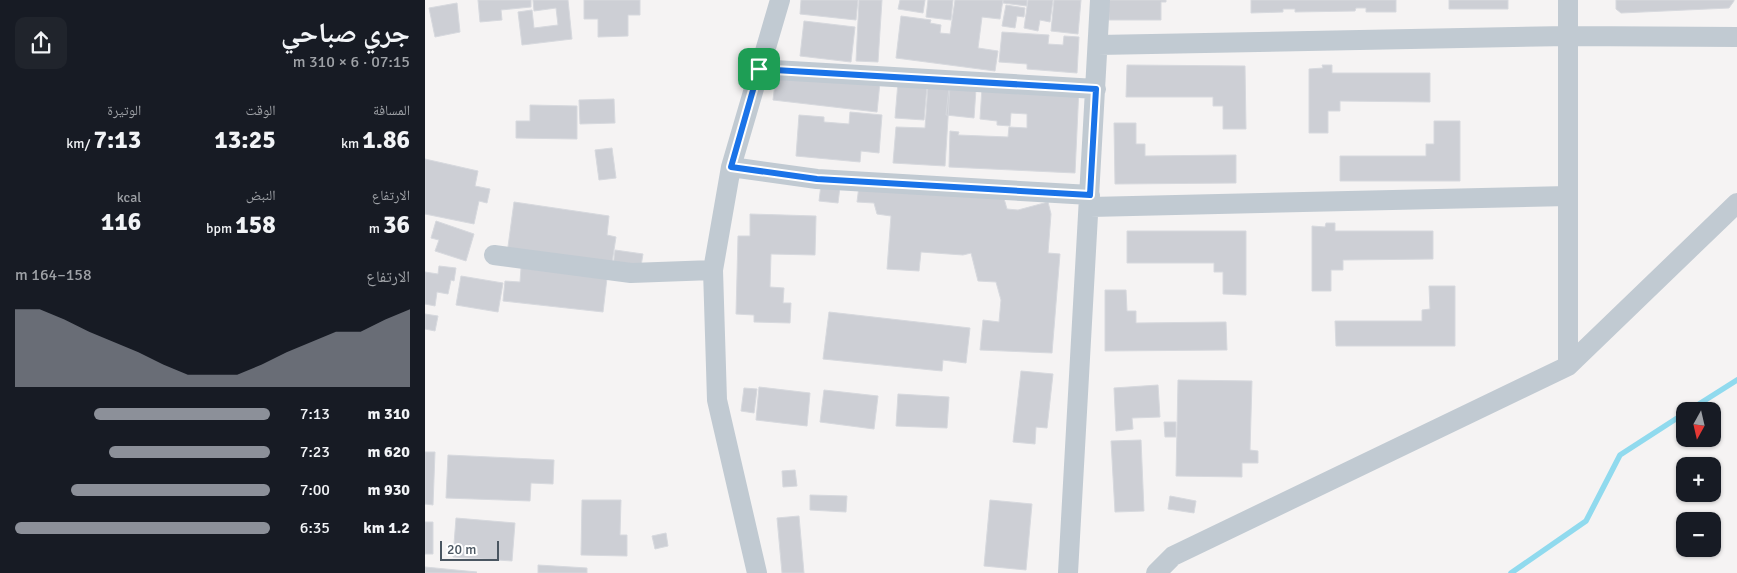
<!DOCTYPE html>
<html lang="ar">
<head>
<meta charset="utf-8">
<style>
	body { margin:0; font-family:Signika,"Noto Naskh Arabic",sans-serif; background:#20242c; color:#f1f3f6; direction:rtl; height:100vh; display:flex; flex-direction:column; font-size:19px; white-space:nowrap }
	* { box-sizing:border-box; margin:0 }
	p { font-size:16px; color:#9ea1a6 }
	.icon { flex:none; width:28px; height:28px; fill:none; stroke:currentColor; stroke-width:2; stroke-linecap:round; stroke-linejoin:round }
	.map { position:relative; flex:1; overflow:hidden; direction:ltr }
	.drawer { display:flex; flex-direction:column; background:#171b24; width:425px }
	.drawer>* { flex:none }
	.needle { width:32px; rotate:188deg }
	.buttons { position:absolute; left:1251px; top:402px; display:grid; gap:10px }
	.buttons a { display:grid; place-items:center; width:45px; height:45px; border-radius:10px; background:#171b24; box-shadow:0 1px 4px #0004; font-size:25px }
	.scale { position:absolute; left:15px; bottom:12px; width:59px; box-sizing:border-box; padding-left:5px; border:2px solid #4a5661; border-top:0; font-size:14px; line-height:18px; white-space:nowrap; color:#4a5661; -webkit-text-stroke:4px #fff; paint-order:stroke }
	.pin { position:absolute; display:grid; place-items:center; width:42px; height:42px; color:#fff; margin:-21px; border-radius:10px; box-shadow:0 2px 8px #0006 }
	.round { display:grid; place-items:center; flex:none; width:52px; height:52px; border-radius:10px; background:#20242c }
	.overview { display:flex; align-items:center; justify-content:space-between; height:85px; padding:0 15px }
	h1 { font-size:28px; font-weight:700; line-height:38px }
	.metrics { display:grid; grid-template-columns:repeat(3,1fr); gap:8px; height:85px; padding:5px 15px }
	.metrics div { display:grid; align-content:center }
	.metrics b { font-size:25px; font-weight:700 }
	.metrics small { font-size:14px; font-weight:400 }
	.metrics p { font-size:14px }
	.chart { height:140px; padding:10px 15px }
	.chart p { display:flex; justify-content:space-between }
	.chart svg { width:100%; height:90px; margin-top:5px; fill:#8c9099; opacity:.7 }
	ul { padding:0 15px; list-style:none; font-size:16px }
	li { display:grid; grid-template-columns:80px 60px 1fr; align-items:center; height:38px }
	li i { height:12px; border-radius:6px; background:#8c9099 }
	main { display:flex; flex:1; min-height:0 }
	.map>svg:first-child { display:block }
</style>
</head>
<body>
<main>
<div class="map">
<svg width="1312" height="573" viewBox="0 0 1312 573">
	<rect width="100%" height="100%" fill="#f5f3f3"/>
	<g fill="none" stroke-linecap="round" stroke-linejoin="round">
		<path stroke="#90daee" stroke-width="5.5" d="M 1263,411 L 1312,380
			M 1086,573 L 1161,521 L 1195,455 L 1260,413"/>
	</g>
	<path fill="#cdcfd5" stroke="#d7d9de" d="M 53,0 L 106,0 L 106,7 L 76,10 L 77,20 L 55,22 Z
		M 108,0 L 143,0 L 147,39 L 97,45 L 93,12 L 107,10 L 109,28 L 133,25 L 131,8 L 109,11 Z
		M 159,0 L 215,0 L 215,15 L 203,15 L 203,36 L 173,37 L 173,19 L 159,19 Z
		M 376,0 L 433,0 L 431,20 L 375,14 Z
		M 434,0 L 457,0 L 453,62 L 431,61 Z
		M 475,0 L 500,0 L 498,13 L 473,9 Z
		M 503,0 L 528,0 L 526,20 L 501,17 Z
		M 530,0 L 578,0 L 575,19 L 557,17 L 553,48 L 573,51 L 570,71 L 471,58 L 476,16 L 506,20 L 505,23 L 516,25 L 515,33 L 525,34 Z
		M 578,0 L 602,0 L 602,6 L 578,3 Z
		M 603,0 L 628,0 L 625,22 L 615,20 L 613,31 L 599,28 Z
		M 629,0 L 656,0 L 653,34 L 626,31 Z
		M 683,0 L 741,0 L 741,2 L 736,2 L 736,20 L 684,20 Z
		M 826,0 L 971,0 L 971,12 L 941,12 L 941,8 L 931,8 L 930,11 L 870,12 L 870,9 L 858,9 L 858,12 L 826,13 Z
		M 1024,0 L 1083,0 L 1083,9 L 1024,9 Z
		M 1191,0 L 1309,0 L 1309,1 L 1304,8 L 1196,13 L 1191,9 Z
		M 32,3 L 35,32 L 10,37 L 4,8 Z
		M 581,5 L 600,8 L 599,17 L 592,16 L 590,28 L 577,26 Z
		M 379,21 L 430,27 L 426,62 L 375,56 Z
		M 577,32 L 624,35 L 623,44 L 638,45 L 639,36 L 654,37 L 652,73 L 602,69 L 602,64 L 574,62 Z
		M 702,65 L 820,66 L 821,129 L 798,129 L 798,106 L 788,106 L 788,97 L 701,97 Z
		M 897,65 L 907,65 L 907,73 L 1005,73 L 1005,102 L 915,101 L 915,111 L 903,111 L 903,133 L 884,133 L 884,69 L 898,68 Z
		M 352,67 L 455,82 L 452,112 L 348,100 Z
		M 503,75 L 499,120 L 470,118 L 473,82 Z
		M 525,78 L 551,89 L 549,118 L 521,115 Z
		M 503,85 L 525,86 L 520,166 L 468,163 L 471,127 L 500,128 Z
		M 557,87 L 654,87 L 650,173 L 524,167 L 525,131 L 534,132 L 533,135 L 583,137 L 584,127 L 602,128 L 602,114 L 586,113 L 585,126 L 572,125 L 572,121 L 555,119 Z
		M 189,99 L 190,123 L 155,124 L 154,100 Z
		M 105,105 L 152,106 L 152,139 L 91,138 L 91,121 L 105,121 Z
		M 425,112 L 457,115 L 454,153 L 436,151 L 435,162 L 371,156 L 374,115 L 399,117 L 399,122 L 424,124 Z
		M 1009,121 L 1035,121 L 1035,181 L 915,181 L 915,156 L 1001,156 L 1001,144 L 1009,144 Z
		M 689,123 L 711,123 L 711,144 L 720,144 L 720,156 L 811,155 L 811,183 L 690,184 Z
		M 187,148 L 191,178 L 174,180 L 170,150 Z
		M 0,159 L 53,171 L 50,186 L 65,189 L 62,203 L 54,201 L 49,224 L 0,214 Z
		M 396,185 L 415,187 L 413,203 L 394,201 Z
		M 434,186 L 578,195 L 582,209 L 593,210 L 623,202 L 626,214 L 623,253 L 635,254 L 627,353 L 555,350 L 558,320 L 574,322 L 576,300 L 571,282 L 553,281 L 546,253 L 538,255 L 496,252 L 494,271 L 462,269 L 466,216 L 452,214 L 449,203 L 432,202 Z
		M 89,202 L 184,216 L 182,235 L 191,237 L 187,263 L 82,254 Z
		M 325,214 L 391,216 L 390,255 L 346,254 L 345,287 L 359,288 L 358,303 L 366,303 L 365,323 L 329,322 L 329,315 L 311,314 L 313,236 L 325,236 Z
		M 11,221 L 49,234 L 41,261 L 10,251 L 14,240 L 6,238 Z
		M 901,223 L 910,223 L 910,231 L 1008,231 L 1008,259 L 918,260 L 918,270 L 906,270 L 906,291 L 887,291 L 887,226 L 900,227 Z
		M 702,231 L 821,231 L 821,295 L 798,294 L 798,272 L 789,272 L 789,263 L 702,263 Z
		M 190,250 L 218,254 L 215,272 L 188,268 Z
		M 14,266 L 31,268 L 29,281 L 26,280 L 23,294 L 12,292 L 10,306 L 0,304 L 0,272 L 13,274 Z
		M 96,268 L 182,278 L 178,312 L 78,301 L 80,281 L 95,282 Z
		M 36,276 L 78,283 L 73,312 L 31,305 Z
		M 1004,286 L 1030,286 L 1030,346 L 911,346 L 910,321 L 997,321 L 997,310 L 1005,309 Z
		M 680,290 L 701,290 L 702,311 L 711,311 L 711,323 L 801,322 L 802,350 L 680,351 Z
		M 404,312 L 545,328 L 541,363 L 518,360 L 517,371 L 398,359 Z
		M 0,314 L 13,316 L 10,331 L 0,329 Z
		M 596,371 L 628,374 L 622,428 L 611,427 L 610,444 L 588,442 Z
		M 753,380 L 827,381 L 825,450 L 833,451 L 833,463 L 817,463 L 817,477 L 751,476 Z
		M 733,385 L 735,417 L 707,418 L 708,429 L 691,431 L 689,388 Z
		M 334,387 L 385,393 L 382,426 L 331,420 Z
		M 319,388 L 332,389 L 329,413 L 316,411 Z
		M 399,390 L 453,396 L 449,429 L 395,422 Z
		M 473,394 L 524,397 L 522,428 L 471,426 Z
		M 739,422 L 751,422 L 751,437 L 740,437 Z
		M 716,440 L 719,511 L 690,512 L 686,441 Z
		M 0,452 L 10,452 L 8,505 L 0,504 Z
		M 23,455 L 129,460 L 128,484 L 106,483 L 105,501 L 21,498 Z
		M 370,470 L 372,486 L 358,487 L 357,471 Z
		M 385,495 L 422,496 L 421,512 L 385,510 Z
		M 745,496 L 771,501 L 769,513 L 743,509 Z
		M 157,500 L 196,500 L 195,535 L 202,535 L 202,556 L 156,555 Z
		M 565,500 L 607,504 L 601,570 L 559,566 Z
		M 374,516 L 379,573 L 357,573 L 352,518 Z
		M 31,518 L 90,523 L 87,561 L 28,557 Z
		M 0,522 L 8,522 L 8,554 L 0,554 Z
		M 241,533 L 243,546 L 230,549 L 227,536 Z
		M 113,565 L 162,568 L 162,573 L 113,573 Z
		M 0,567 L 52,572 L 51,573 L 0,573 Z"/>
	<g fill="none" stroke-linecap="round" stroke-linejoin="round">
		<path stroke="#c1cad2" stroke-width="20" d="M 673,45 L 1143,36 L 1312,37
			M 334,69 L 671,89
			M 306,167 L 392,179 L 665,195
			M 665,207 L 1143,196
			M 69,255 L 206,273 L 288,270
			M 1143,366 L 1143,0
			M 332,573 L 292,400 L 288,270 L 306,167 L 355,0
			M 643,573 L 675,0
			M 731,573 L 748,556 L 1143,366 L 1312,203"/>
	</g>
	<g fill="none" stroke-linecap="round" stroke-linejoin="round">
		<defs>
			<path id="route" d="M 334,69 L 671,89 L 665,195 L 392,179 L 306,167 Z"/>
		</defs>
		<use href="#route" stroke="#fff" stroke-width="10"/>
		<use href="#route" stroke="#1a73e8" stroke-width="6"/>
	</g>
</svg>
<div class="buttons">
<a><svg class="needle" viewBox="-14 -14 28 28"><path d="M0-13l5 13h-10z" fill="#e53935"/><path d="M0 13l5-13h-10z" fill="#9ea1a6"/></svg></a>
<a>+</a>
<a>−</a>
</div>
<div class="scale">20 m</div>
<div class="pin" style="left:334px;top:69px;background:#1e9e55"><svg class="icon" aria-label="arrive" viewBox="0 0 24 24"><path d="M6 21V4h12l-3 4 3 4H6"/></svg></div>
</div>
<section class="drawer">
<div class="overview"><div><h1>جري صباحي</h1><p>07:15 · 6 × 310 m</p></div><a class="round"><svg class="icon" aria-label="share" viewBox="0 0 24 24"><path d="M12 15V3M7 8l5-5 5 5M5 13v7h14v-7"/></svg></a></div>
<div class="metrics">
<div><p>المسافة</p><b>1.86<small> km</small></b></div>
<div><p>الوقت</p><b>13:25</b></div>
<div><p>الوتيرة</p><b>7:13<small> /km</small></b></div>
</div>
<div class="metrics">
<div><p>الارتفاع</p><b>36<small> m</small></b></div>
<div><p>النبض</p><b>158<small> bpm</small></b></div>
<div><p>kcal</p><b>116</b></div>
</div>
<div class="chart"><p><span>الارتفاع</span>158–164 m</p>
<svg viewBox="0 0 160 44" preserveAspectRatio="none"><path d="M0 44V6L10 6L20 11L30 17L40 22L50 27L60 33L70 38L80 38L90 38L100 33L110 27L120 22L130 17L140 17L150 11L160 6V44z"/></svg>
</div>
<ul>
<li><b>310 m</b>7:13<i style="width:69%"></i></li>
<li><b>620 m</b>7:23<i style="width:63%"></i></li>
<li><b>930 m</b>7:00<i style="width:78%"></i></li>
<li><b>1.2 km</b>6:35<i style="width:100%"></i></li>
</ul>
</section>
</main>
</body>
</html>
